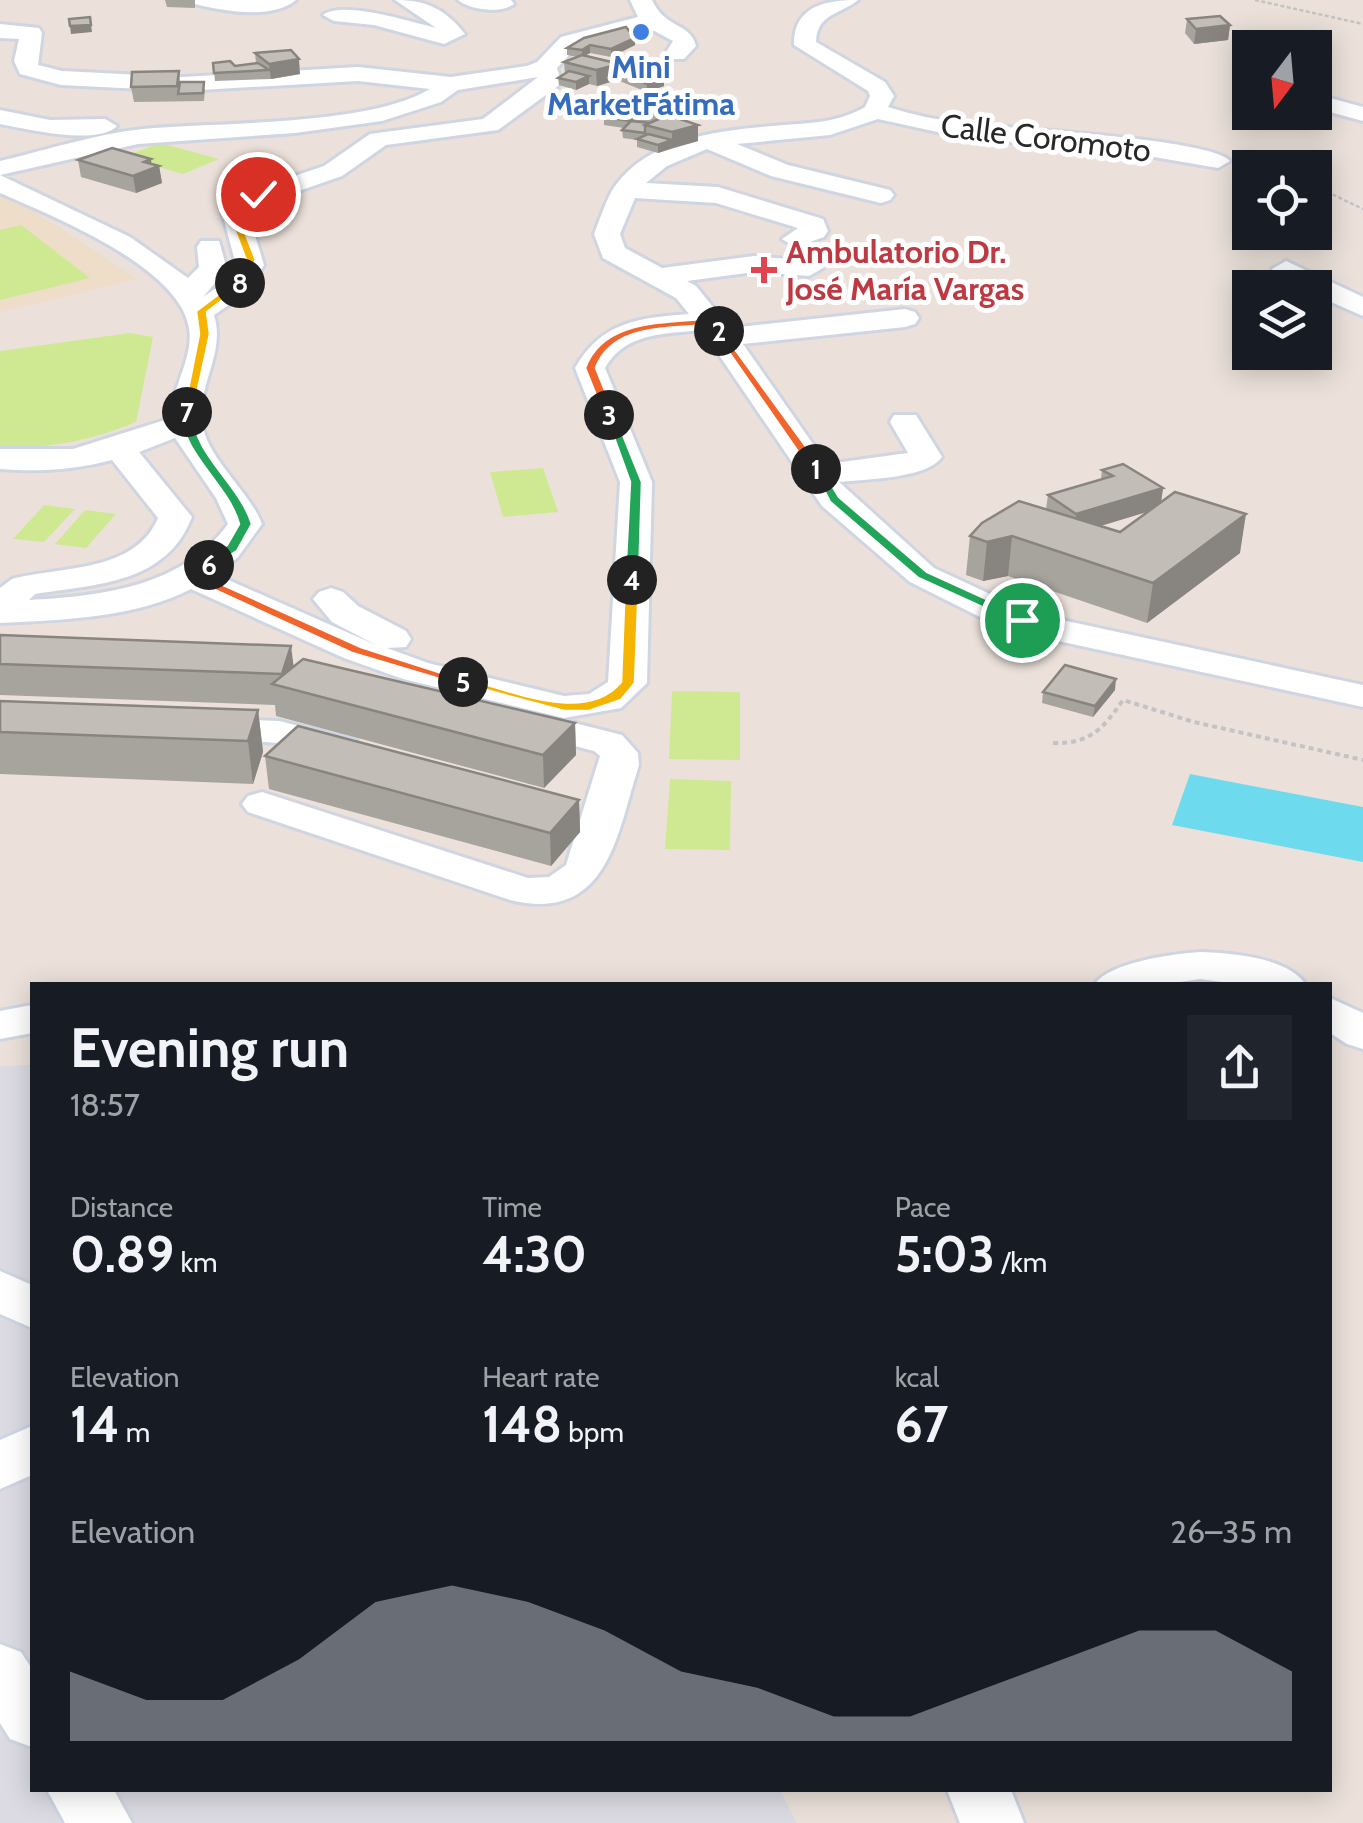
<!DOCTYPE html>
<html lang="en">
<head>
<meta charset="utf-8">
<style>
	body { margin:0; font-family:Cabin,sans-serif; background:#20242c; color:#f1f3f6; height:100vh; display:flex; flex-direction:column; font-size:38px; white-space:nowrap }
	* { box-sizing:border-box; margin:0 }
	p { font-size:32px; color:#9ea1a6 }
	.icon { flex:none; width:55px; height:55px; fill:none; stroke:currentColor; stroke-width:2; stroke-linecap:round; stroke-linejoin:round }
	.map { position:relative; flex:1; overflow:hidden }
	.sheet { position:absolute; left:30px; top:982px; width:1302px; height:810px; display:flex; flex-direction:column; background:#171b24; border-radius:0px; box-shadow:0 5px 25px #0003 }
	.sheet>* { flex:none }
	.needle { width:65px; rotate:196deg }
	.tools { position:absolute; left:1232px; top:30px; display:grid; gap:20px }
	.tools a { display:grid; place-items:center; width:100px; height:100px; border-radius:0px; background:#171b24; box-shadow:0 5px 25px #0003; font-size:50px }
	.pin { position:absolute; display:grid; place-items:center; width:85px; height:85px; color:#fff; margin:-42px; border:5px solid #fff; border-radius:50%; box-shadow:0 2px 10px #0007 }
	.km { position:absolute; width:50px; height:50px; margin:-25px; border-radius:50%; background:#222; color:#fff; font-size:28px; line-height:50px; text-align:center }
	.round { display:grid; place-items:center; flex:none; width:105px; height:105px; border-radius:0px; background:#20242c }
	.headline { display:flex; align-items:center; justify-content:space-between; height:170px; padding:0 40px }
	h1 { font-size:55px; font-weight:700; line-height:75px }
	.metrics { display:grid; grid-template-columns:repeat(3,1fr); gap:15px; height:170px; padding:10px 40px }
	.metrics div { display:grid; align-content:center }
	.metrics b { font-size:50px; font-weight:700 }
	.metrics small { font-size:28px; font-weight:400 }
	.metrics p { font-size:28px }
	.chart { height:280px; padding:20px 40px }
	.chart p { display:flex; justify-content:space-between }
	.chart svg { width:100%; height:180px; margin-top:10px; fill:#8c9099; opacity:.7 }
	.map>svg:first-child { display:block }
</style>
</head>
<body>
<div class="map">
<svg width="1363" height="1823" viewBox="0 0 1363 1823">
	<rect width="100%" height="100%" fill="#ebe1da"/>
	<path fill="#dcdbe3" d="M 32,1065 L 32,1790 L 780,1790 L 797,1823 L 0,1823 L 0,1066 Z"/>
	<path fill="#edddc9" d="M 0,191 L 9,194 L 137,279 L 0,312 Z"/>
	<path fill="#cfe992" d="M 160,143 L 219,159 L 183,174 L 123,157 Z
		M 21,225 L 90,278 L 0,300 L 0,230 Z
		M 130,333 L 153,337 L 136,422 C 90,441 49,449 0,447 L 0,351 Z
		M 543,468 L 558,512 L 503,517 L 490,472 Z
		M 44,505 L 75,509 L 44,542 L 13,539 Z
		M 85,510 L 116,514 L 86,548 L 55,544 Z
		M 672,691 L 740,692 L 740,760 L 669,759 Z
		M 670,779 L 731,781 L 730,850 L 665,849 Z"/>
	<path fill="#6ddbed" d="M 1190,774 L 1363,807 L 1363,862 L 1172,825 Z"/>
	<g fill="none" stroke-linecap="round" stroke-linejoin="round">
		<defs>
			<path id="minor" d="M 191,0 L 296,0 C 272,20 223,11 195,4 Z
				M 395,0 C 427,0 445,9 465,34 L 444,44 L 374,25 L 334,21 L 323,15 C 342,0 411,22 436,28 Z
				M 458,0 L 511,0 L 514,4 C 501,14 470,10 458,0 Z
				M 630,0 L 652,0 C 665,29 690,22 696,46 L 684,59 L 668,59 L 665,54 L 673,41 L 647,27 L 577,47 L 557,68 L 561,81 L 558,86 L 498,130 L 386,145 L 342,176 L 247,209 L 264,265 L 248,292 L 214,315 C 226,353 197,385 202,423 C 208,460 248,489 262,524 L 238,557 L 217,575 L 376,645 L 332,622 L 313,599 L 319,592 L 331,588 L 343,592 L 358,606 L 406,631 L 411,639 L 406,647 L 387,648 L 428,663 L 564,696 L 589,694 L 608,682 L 620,482 L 575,368 C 602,321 639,318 689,314 L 676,298 L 603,258 L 594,234 C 600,219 607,197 615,186 C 652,135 725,130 783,125 C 811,123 840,122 865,107 L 870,96 L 868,91 L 794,45 C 793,6 826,0 858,0 C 840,15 817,13 816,42 L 885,82 L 894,96 L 888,107 C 913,115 938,120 964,123 C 1007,129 1210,138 1230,161 L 1218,168 L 1119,151 L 965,138 L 878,119 L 830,135 L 737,144 L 788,165 L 890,190 L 894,195 L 890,200 L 881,203 L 771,176 L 707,149 L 667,166 L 646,183 L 718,187 L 823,219 L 828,231 L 824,237 L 795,247 L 782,239 L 798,228 L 716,203 L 635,198 L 620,234 L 625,248 L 662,268 L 754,256 L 819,262 L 823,268 L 809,276 L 754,272 L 687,281 L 696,286 L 730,328 L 905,309 L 915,312 L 919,318 L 915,324 L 905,327 L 743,344 L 827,464 L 908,453 L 890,422 L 894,415 L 916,415 L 942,457 C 927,479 865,479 839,482 L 934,568 L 1018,607 L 1048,617 L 1363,685 L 1363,707 L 1026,634 L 992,623 L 910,582 L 822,506 L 702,330 C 666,334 625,332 605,368 L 652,482 L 647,683 L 621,708 L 564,718 L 403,679 L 344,658 L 191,589 C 134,618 63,620 0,623 L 0,588 L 12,579 C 61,566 135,573 158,518 L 112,460 C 74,470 39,472 0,469 L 0,449 L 73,449 L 171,418 C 171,388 194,358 189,328 C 179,266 52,216 0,193 L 0,161 C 47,150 95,134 143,129 C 217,122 369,126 430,89 L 358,81 L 182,91 L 61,85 L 20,74 L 14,61 L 19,39 L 0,38 L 0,24 L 39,28 L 42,33 L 38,65 L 62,71 L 182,77 L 358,67 L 451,77 L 527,66 L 537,62 L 561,37 L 638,17 ZM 538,77 L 483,119 L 370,134 L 324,166 L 224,200 L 220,205 L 236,265 L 227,281 L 203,297 L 227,269 L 219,241 L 201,241 L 197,247 L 199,267 L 188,278 L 130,237 L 0,175 L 138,144 L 295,133 L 382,121 L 441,102 L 458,90 ZM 175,438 L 216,498 L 228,524 C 182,587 102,596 29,600 L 35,594 C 97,584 166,584 192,517 L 139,452 Z
				M 1315,94 L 1363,107 L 1363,121 L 1315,108 Z
				M 0,110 L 50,120 L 105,119 L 117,126 C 98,146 26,129 0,124 Z
				M 1286,261 L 1363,297 L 1363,316 L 1315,295 L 1315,288 C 1300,288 1281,282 1272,269 Z
				M 523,710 L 622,735 L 638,753 L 639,765 C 617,834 608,924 510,900 L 248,812 L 242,804 L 248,796 L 262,792 L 528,878 L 549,877 L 566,865 L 600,756 L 594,751 L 510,729 L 504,721 L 510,713 Z
				M 205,718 L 279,721 L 356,740 L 361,748 L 356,756 L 342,760 L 279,743 L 191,737 L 186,729 L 191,721 Z
				M 1200,952 C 1231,953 1288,957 1306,985 L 1244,985 L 1200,979 L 1160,985 L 1094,985 C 1109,962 1173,954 1200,952 Z
				M 1330,998 L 1363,1013 L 1363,1049 L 1347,1044 L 1330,1033 Z
				M 32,1005 L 32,1033 L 0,1039 L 0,1011 Z
				M 0,1271 L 32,1285 L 32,1328 L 0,1314 Z
				M 32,1426 L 32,1475 L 0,1489 L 0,1440 Z
				M 0,1644 L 21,1652 L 32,1669 L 32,1747 L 10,1739 L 0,1723 Z
				M 47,1790 L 114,1790 L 132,1823 L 65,1823 Z
				M 947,1790 L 1011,1790 L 1024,1823 L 960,1823 Z"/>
		</defs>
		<use href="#minor" stroke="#cfd5e1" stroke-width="6"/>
		<path stroke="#c3c3c3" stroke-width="2.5" stroke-dasharray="4 2.5" stroke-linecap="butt" d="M 1255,0 L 1363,24
			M 1315,186 L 1363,209"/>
		<path stroke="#c3c3c3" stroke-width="4" stroke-dasharray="5 4" stroke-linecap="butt" d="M 1053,743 C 1090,744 1103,729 1123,700 L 1194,722 L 1363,760"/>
		<use href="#minor" fill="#fff" fill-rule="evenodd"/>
	</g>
	<path fill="#a7a39d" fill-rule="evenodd" d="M 165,0 L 195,0 L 195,8 L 167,7 Z
		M 1187,19 L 1230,25 L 1228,40 L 1194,44 L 1185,33 Z
		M 584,38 L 635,45 L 611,57 L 590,53 L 585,56 L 620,72 L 664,78 L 664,86 L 647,92 L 617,80 L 597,86 L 589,84 L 576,90 L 559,85 L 558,78 L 565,74 L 564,62 L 578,57 L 567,55 L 567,48 Z
		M 255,53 L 300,74 L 271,79 L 215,81 L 213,63 L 235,66 L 256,63 Z
		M 179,71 L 180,82 L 205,89 L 204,101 L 134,102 L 131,87 Z
		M 635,105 L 698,125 L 698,141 L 658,153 L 637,147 L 637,140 L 623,138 L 622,130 L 624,128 L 604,125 L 604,117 L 635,112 Z
		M 151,159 L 151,164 L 159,166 L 162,183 L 136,193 L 81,177 L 78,160 Z
		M 1102,470 L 1163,488 L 1161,503 L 1240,553 L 1147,623 L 1008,576 L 983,581 L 966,575 L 970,536 L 1046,509 L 1048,495 L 1101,479 ZM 1149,511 L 1120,532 L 1100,526 Z
		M 0,635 L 293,667 L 575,723 L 576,755 L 544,788 L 276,716 L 275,705 L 0,695 Z
		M 1115,690 L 1093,717 L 1042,703 L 1043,692 Z
		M 0,701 L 258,710 L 263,752 L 253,784 L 0,774 Z
		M 265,756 L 579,800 L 580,832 L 551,866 L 269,789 Z"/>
	<path fill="#88847f" d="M 91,25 L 92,32 L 71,34 L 70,26 Z
		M 1230,25 L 1228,40 L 1194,44 L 1196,29 Z
		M 635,38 L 635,45 L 611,57 L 611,49 Z
		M 590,45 L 590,53 L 582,57 L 582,50 Z
		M 299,59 L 300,74 L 271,79 L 269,64 Z
		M 620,64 L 620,74 L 617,73 L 617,80 L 597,86 L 596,70 Z
		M 589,76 L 589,84 L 576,90 L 576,82 Z
		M 664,78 L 664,86 L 647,92 L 647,84 Z
		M 682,108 L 682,124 L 658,128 L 658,114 Z
		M 698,125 L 698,141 L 672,148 L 672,132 Z
		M 672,140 L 672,148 L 658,153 L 658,145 Z
		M 151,159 L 152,169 L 159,166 L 162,183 L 136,193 L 133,176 L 144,162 Z
		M 1163,488 L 1160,508 L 1074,534 L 1076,514 Z
		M 1246,514 L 1240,553 L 1147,623 L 1153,583 Z
		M 1012,536 L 1008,576 L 983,581 L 987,542 Z
		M 291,646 L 295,677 L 284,687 L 282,674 Z
		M 1116,679 L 1115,690 L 1093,717 L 1095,706 Z
		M 258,710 L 263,752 L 253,784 L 248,741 Z
		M 575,723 L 576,755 L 544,788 L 543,755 Z
		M 579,800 L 580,832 L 551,866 L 550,833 Z"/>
	<path fill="#c2bdb6" stroke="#88847f" stroke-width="2.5" d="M 1220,16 L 1230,25 L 1196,29 L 1187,19 Z
		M 90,17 L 91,25 L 70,26 L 69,19 Z
		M 626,27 L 635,38 L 611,49 L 590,45 L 582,50 L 567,48 L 584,38 Z
		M 291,50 L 299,59 L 269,64 L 255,53 Z
		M 582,55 L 620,64 L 596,70 L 564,62 Z
		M 230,61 L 235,66 L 258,63 L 269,70 L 214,73 L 213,63 Z
		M 632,68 L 664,78 L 647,84 L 617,73 Z
		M 179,71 L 177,86 L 131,87 L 132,72 Z
		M 569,71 L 589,76 L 576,82 L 558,78 Z
		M 180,82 L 204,82 L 203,93 L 178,94 Z
		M 660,98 L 682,108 L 658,114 L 635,105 Z
		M 616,108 L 635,112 L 631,121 L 649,123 L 645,125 L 645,133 L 622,130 L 631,121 L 604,117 Z
		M 668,115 L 698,125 L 672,132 L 645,125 Z
		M 648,134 L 672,140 L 658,145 L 637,139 Z
		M 112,148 L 151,159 L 144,162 L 159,166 L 133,176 L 78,160 Z
		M 1123,464 L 1163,488 L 1076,514 L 1048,495 L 1113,476 L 1102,470 Z
		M 1175,492 L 1246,514 L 1153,583 L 1012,536 L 987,542 L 970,536 L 982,523 L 1019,501 L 1120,532 Z
		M 0,635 L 291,646 L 282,674 L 0,664 Z
		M 303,659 L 575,723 L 543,755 L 272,684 Z
		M 1065,665 L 1116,679 L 1095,706 L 1043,692 Z
		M 0,701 L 258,710 L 248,741 L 0,732 Z
		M 298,726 L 579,800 L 550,833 L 265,756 Z"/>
	<path fill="#22a559" stroke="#fff" stroke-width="2.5" d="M 812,467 L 821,467 L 839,497 L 927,572 L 1026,617 L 1026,623 L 1017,623 L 918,578 L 830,502 Z"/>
	<path fill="#f0652b" stroke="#fff" stroke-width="2.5" d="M 719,327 L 821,467 L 821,472 L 812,472 L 714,331 Z"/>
	<path fill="#f0652b" stroke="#fff" stroke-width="2.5" d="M 712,318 L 723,333 L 715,333 L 709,325 C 669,329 612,324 596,368 L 615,415 L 605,418 L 585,368 C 603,318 666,323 712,318 Z"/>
	<path fill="#22a559" stroke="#fff" stroke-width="2.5" d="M 605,413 L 615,415 L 642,482 L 639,580 L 632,584 L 625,580 L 630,482 Z"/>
	<path fill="#f5b400" stroke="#fff" stroke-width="2.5" d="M 632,576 L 639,580 L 635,683 L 621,700 L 589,711 L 564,711 L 456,682 L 463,678 C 509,689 585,725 621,682 L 625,580 Z"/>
	<path fill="#f0652b" stroke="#fff" stroke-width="2.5" d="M 209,561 L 215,565 L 201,575 L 361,647 L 470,682 L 463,686 L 352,653 L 184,576 Z"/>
	<path fill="#22a559" stroke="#fff" stroke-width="2.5" d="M 187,409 L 193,412 C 193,454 240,484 252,524 L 237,551 L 209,569 L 202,565 L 227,545 L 239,524 C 228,484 181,454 181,412 Z"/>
	<path fill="#f5b400" stroke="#fff" stroke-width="2.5" d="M 236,281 L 245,283 L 207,312 L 210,334 L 193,412 L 183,415 L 199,334 L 196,311 Z"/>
	<path fill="#f5b400" stroke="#fff" stroke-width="2.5" d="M 255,192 L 263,194 L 236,209 L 256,260 L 240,286 L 235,283 L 246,260 L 226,208 Z"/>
	<circle fill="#3f7fe0" stroke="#fff" stroke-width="4" cx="641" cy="32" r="10"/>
	<path fill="#e0444e" stroke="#fff" stroke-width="4" d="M759 255h10v10h10v10h-10v10h-10v-10h-10v-10h10z"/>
	<g text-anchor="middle" stroke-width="10" stroke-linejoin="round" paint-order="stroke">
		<g font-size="32" font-weight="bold" fill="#366cbe" stroke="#fff">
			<text x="641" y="78">Mini<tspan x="641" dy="37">MarketFátima</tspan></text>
		</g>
		<g font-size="32" fill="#282828" stroke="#fff">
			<text transform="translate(1046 138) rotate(7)" y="11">Calle Coromoto</text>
		</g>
		<g font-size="32" font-weight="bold" fill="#be3a42" stroke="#fff" text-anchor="start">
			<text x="786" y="263">Ambulatorio Dr.<tspan x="786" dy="37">José María Vargas</tspan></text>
		</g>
	</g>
</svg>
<div class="tools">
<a><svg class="needle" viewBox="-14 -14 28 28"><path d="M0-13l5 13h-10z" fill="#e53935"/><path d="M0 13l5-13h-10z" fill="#9ea1a6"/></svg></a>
<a><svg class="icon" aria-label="locate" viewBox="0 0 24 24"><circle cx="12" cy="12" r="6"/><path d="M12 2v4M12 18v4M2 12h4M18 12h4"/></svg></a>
<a><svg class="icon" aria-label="layers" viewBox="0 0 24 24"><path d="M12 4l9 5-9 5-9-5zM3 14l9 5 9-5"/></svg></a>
</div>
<div class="pin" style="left:1022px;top:620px;background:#1e9e55"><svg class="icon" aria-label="arrive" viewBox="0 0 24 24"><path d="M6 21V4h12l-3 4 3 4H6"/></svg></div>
<div class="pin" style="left:258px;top:194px;background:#d93025"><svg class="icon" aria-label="check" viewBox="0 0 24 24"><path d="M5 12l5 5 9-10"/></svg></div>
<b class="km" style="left:816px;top:469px">1</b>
<b class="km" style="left:719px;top:331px">2</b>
<b class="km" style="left:609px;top:415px">3</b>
<b class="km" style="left:632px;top:580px">4</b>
<b class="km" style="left:463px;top:682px">5</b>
<b class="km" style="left:209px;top:565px">6</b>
<b class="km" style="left:187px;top:412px">7</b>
<b class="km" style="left:240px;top:283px">8</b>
<section class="sheet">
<div class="headline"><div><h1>Evening run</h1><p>18:57</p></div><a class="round"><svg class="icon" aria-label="share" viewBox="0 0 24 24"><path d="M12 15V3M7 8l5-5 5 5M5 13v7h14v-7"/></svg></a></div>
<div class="metrics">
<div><p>Distance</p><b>0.89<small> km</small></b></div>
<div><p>Time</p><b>4:30</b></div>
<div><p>Pace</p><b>5:03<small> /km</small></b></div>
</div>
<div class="metrics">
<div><p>Elevation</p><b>14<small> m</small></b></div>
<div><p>Heart rate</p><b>148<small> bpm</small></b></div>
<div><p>kcal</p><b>67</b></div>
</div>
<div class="chart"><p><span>Elevation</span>26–35 m</p>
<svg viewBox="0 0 160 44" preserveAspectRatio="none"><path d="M0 44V27L10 34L20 34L30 24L40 10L50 6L60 10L70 17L80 27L90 31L100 38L110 38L120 31L130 24L140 17L150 17L160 27V44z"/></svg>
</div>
</section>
</div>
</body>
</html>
